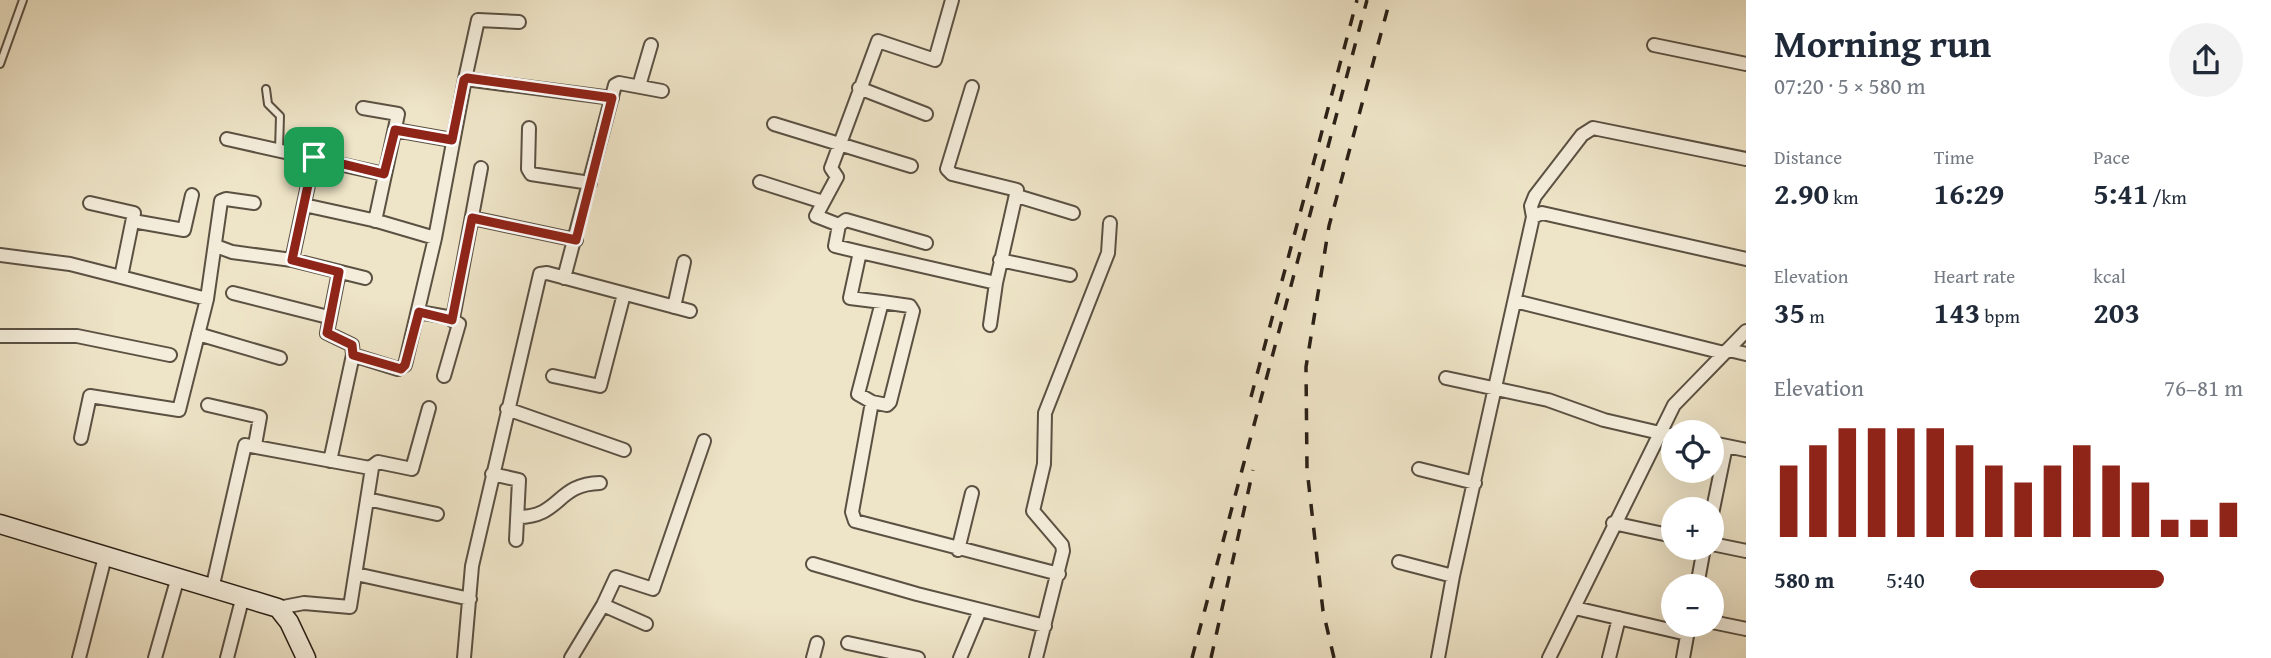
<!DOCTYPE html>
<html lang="en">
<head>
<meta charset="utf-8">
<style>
	body { margin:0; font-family:"Gentium Book Plus",serif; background:#f2f2f3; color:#1f2937; height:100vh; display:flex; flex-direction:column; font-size:26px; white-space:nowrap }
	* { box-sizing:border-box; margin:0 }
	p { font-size:23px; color:#747a83 }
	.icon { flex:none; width:38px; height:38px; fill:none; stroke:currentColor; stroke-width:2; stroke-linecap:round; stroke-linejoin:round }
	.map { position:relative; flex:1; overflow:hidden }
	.side { display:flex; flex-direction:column; background:#fff; width:525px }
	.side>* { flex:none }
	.buttons { position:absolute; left:1661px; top:420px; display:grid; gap:14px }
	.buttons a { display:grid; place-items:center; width:63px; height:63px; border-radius:50%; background:#fff; box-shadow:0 7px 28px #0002; font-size:35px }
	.pin { position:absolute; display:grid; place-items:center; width:60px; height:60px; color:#fff; margin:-30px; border-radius:14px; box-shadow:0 4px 10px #0006 }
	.round { display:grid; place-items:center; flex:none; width:74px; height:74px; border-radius:37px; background:#f2f2f3 }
	.headline { display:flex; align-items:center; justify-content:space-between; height:119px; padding:0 28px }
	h1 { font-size:38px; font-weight:700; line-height:52px }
	.stats { display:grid; grid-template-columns:repeat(3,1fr); gap:10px; height:119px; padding:7px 28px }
	.stats div { display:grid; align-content:center }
	.stats b { font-size:30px; font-weight:700 }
	.stats small { font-size:19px; font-weight:400 }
	.stats p { font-size:19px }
	.chart { height:196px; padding:14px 28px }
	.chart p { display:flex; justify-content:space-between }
	.chart svg { width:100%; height:126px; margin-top:7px; stroke:#8f2418; stroke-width:6 }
	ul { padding:0 28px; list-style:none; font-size:23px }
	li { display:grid; grid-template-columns:112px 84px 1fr; align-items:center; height:52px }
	li i { height:18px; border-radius:9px; background:#8f2418 }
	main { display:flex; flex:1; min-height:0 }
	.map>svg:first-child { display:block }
</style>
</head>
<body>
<main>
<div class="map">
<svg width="1746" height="658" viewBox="0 0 1746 658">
	<rect width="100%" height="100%" fill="#eee4c7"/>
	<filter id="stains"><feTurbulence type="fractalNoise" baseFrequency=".00286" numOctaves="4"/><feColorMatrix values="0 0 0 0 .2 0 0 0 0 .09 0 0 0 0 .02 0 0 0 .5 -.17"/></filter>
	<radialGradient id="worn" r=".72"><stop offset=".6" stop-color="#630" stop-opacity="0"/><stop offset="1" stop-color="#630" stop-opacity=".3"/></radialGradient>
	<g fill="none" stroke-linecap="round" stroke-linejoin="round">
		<defs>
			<path id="lane" d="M 0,64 L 23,0
				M 266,89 L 268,104 L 280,116 L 279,150"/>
			<path id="street" d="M 1654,45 L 1746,64
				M 465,79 L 478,20 L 519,22
				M 639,86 L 651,45
				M 859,88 L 926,114
				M 363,108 L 398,114 L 375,221
				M 774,124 L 911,166
				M 529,128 L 528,169 L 531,174 L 590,183
				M 395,130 L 452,140
				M 227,139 L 384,174
				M 760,182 L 823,202
				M 1017,196 L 1073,213
				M 90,203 L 134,213 L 121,277
				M 304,205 L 377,221 L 435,238
				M 1533,217 L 1531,206 L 1535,196 L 1582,135 L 1593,128 L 1746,159
				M 472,218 L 576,240
				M 133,221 L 184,230 L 192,195
				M 839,225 L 846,220 L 926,243
				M 216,246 L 232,252 L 292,260 L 365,278
				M 860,252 L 835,246 L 839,225 L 816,216 L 837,177 L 831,168 L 878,41 L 935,60 L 952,0
				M 0,255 L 70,264 L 207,299 L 221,201 L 226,199 L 254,203
				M 292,260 L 314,157
				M 1000,260 L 1070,275
				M 564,278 L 615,85 L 619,83 L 662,91
				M 233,293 L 328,317
				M 1515,301 L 1724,353
				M 882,302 L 910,306 L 913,311 L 890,402 L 887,405 L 872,402 L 852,512 L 855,521 L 1059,574
				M 674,307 L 684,262
				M 419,312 L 453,318 L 481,168
				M 990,325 L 996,283
				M 198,334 L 280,358
				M 0,336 L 77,336 L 170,355
				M 1729,350 L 1746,354
				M 353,355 L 398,369 L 405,365 L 435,238 L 465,79 L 612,98
				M 444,376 L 459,324 L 452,320
				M 553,376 L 600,386 L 624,294
				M 1446,378 L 1548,400 L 1604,420 L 1673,436
				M 872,402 L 858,394 L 882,302 L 850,298 L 860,252 L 996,283 L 1017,190 L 952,174 L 947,169 L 972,87
				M 208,405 L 260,417 L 255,445
				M 507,409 L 624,450
				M 81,438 L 90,396 L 179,410 L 207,299
				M 1712,443 L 1746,450
				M 330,461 L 353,355 L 352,345 L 327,333 L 339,272
				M 1419,469 L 1475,483
				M 492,474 L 519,480 L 516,540
				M 367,499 L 437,514
				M 1712,514 L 1726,446
				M 518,517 C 561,517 556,484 600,483
				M 1613,523 L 1673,536
				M 1712,544 L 1746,551
				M 958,550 L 972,493
				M 1399,562 L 1453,576
				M 813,564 L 917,594 L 1045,626
				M 356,574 L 470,599
				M 1697,586 L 1704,548
				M 212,589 L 245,445 L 370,468 L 378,462 L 412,469 L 429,408
				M 603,605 L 616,577 L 653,589 L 704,441
				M 278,608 L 304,603 L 350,607 L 372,468
				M 1575,608 L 1687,634
				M 1712,622 L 1746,629
				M 848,643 L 918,658
				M 79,658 L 105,557
				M 155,658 L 178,577
				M 227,658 L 243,596
				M 464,658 L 472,566 L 540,274 L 547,273 L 690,311
				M 571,658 L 603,605 L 646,624
				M 813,658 L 817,643
				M 960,658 L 980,610
				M 1036,658 L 1063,551 L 1062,545 L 1033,511 L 1044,464 L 1045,413 L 1108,253 L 1110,223
				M 1438,658 L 1453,576 L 1533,217 L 1542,213 L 1746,259
				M 1549,658 L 1674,405 L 1746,331
				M 1609,658 L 1619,618
				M 1683,658 L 1689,625"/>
			<path id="secondary" d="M 0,524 L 278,608 L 289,622 L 306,658"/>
		</defs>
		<use href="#lane" stroke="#5b5143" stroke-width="10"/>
		<use href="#street" stroke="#5b5143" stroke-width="16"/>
		<use href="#secondary" stroke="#2a2017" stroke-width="21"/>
		<use href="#lane" stroke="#f4eddb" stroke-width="6"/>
		<use href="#street" stroke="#f4eddb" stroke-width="12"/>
		<use href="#secondary" stroke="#f4eddb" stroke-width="18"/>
		<path stroke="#2a2017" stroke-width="3.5" stroke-dasharray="12 12" stroke-linecap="butt" d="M 1251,397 L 1357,0
			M 1192,658 L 1367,0
			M 1211,658 L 1253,470
			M 1334,658 L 1323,611 L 1307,469 L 1306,367 L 1329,226 L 1390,0"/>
	</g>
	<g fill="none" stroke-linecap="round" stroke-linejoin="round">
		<defs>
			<path id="route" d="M 467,78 L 612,98 L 576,240 L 472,218 L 452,320 L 419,312 L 405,365 L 401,369 L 353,355 L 352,345 L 327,333 L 339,272 L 292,260 L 314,157 L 384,174 L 395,130 L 452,140 L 464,80 Z"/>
		</defs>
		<use href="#route" stroke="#fff" stroke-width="14"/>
		<use href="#route" stroke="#8f2418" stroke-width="9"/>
	</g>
	<rect width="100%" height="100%" filter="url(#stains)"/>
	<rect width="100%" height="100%" fill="url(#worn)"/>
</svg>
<div class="buttons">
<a><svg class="icon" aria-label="locate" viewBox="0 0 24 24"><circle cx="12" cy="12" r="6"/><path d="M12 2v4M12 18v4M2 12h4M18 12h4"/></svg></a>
<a>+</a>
<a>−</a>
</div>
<div class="pin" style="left:314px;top:157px;background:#1e9e55"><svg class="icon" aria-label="arrive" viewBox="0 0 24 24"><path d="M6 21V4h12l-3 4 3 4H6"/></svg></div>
</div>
<section class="side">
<div class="headline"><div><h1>Morning run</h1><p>07:20 · 5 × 580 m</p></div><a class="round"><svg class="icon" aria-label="share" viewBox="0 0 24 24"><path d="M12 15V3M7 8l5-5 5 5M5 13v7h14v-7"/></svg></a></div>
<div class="stats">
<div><p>Distance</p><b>2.90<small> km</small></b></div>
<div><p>Time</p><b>16:29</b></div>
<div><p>Pace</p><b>5:41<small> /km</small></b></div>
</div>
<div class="stats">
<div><p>Elevation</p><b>35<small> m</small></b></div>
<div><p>Heart rate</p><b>143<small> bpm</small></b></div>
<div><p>kcal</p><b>203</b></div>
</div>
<div class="chart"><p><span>Elevation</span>76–81 m</p>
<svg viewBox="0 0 160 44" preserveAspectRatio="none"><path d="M5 44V19M15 44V12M25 44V6M35 44V6M45 44V6M55 44V6M65 44V12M75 44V19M85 44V25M95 44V19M105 44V12M115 44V19M125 44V25M135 44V38M145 44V38M155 44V32"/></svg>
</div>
<ul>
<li><b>580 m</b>5:40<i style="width:71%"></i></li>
</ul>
</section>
</main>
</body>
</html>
